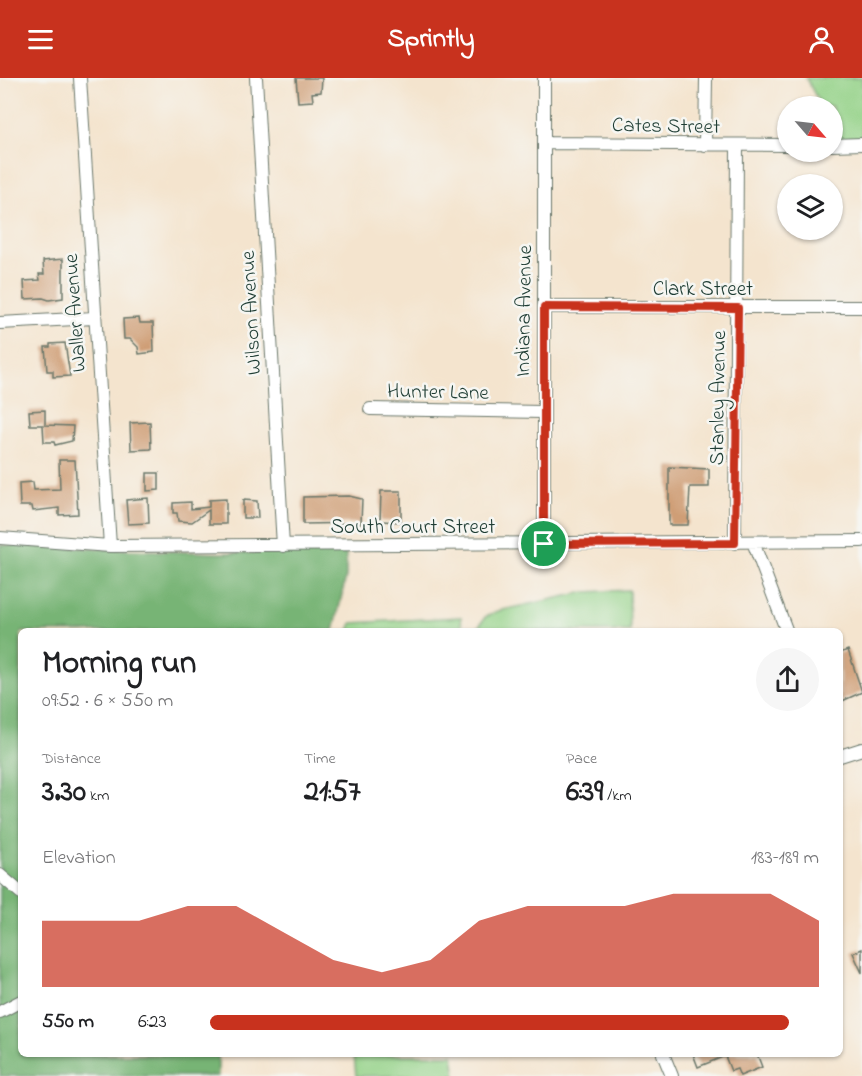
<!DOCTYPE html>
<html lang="en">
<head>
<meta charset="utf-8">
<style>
	body { margin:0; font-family:"Indie Flower",sans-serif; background:#f6f6f6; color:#202124; height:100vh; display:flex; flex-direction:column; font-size:22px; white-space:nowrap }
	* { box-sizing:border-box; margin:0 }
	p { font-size:20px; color:#757577 }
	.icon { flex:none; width:33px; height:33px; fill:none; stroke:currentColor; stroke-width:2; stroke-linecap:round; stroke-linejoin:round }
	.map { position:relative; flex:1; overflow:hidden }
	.details { position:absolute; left:18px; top:550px; width:825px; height:429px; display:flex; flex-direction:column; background:#fff; border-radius:9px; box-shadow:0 2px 4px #0004 }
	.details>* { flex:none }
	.needle { width:39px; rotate:118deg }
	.fabs { position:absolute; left:777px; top:18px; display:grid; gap:12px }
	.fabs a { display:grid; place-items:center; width:66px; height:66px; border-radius:50%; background:#fff; box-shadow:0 2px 4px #0004; font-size:30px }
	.pin { position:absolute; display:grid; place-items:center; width:51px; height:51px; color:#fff; margin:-26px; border:3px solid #fff; border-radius:50%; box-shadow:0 2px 6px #0007 }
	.round { display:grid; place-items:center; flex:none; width:63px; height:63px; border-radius:32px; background:#f6f6f6 }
	.headline { display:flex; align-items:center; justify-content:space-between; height:102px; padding:0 24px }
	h1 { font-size:33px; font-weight:800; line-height:45px }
	.figures { display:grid; grid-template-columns:repeat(3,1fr); gap:9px; height:102px; padding:6px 24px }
	.figures div { display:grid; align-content:center }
	.figures b { font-size:30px; font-weight:800 }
	.figures small { font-size:16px; font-weight:400 }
	.figures p { font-size:16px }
	.chart { height:168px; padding:12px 24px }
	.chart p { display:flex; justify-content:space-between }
	.chart svg { width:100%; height:108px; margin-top:6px; fill:#c8321e; opacity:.7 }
	ul { padding:0 24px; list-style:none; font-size:20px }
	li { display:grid; grid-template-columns:96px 72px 1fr; align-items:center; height:45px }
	li i { height:15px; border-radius:8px; background:#c8321e }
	header { display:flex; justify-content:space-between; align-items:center; height:78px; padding:0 24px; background:#c8321e; color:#fff; font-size:27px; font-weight:800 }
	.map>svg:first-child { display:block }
</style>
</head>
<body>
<header><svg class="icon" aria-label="menu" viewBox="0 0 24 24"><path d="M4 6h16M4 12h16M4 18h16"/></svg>Sprintly<svg class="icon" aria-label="person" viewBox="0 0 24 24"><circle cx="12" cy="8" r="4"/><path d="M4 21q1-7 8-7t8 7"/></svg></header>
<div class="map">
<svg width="862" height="998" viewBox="0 0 862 998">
	<rect width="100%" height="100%" fill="#f6f6f2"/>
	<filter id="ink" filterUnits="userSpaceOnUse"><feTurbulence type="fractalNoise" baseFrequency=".0167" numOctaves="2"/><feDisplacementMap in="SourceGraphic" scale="12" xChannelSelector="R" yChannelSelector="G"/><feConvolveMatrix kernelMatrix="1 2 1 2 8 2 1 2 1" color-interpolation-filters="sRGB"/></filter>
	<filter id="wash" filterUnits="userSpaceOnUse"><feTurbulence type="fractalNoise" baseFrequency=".008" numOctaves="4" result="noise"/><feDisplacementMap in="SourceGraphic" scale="24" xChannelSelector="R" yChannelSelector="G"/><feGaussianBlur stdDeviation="1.35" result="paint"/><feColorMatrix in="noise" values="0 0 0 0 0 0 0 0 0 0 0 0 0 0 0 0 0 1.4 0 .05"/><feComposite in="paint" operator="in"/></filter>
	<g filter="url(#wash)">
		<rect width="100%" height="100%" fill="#f4e4ce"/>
		<path fill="#94d288" stroke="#5a885e" stroke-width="1.5" d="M 806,0 L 862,0 L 862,61 L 837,62 L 833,53 L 832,28 L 821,28 Z
			M 629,512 L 630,553 L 476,553 L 485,539 L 498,533 L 585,514 Z
			M 461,539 L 462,553 L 349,553 L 352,545 Z
			M 354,977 L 453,977 L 456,998 L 356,998 Z"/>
		<path fill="#77b474" stroke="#4b7854" stroke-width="1.5" d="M 0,467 L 217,475 L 346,474 L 346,498 L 334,553 L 21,554 L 21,976 L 218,977 L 218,998 L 0,998 Z"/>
		<g id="blocks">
			<path fill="#cf9e76" d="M 296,0 L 322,0 L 321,14 L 312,15 L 313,23 L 298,24 Z
				M 63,181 L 63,220 L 49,222 L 43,220 L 25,221 L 24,203 L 40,202 L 39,196 L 44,196 L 43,183 Z
				M 139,240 L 140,245 L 153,245 L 154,274 L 139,276 L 138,269 L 130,261 L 124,261 L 123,241 Z
				M 65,265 L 70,298 L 53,299 L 53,293 L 47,293 L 45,269 L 50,269 L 50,266 Z
				M 45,332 L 45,347 L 73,348 L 72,363 L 55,367 L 54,364 L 44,364 L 43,347 L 30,347 L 29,333 Z
				M 150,344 L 151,371 L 131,372 L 130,345 Z
				M 59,382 L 75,382 L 78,436 L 59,437 L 59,430 L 33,433 L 32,428 L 20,428 L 19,405 L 33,404 L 34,412 L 60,411 Z
				M 669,389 L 709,391 L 709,409 L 690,409 L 688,447 L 669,447 Z
				M 147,395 L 159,395 L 159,412 L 147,413 Z
				M 381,413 L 401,413 L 401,444 L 380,443 Z
				M 349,418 L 362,421 L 361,445 L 303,446 L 303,419 Z
				M 148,420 L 149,445 L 128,446 L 126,422 Z
				M 226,421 L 226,446 L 209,446 L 209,432 L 192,444 L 178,443 L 177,435 L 173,435 L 173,425 L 191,424 L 191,431 L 209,429 L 209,422 Z
				M 243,422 L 257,423 L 258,440 L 243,440 Z
				M 848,572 L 862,614 L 840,624 L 840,575 Z
				M 862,871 L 862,895 L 853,875 Z
				M 693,976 L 757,976 L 762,989 L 740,998 L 737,991 L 731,993 L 725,978 L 698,989 Z"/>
		</g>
	</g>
	<g filter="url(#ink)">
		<use href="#blocks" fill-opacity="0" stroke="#6a776a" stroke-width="1.5"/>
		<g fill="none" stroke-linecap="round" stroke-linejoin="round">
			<defs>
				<path id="minor" d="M 80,0 L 110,468
					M 256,0 L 283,468
					M 544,0 L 544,466
					M 544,65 L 788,67
					M 705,67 L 706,0
					M 832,67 L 862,66
					M 544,229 L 862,229
					M 0,245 L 94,240
					M 370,331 L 542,334
					M 0,460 L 110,468 L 862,463
					M 753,464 L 787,554
					M 735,465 L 737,67
					M 840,678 L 862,671
					M 0,797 L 21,815
					M 0,934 L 21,923
					M 663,976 L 672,998"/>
			</defs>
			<use href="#minor" stroke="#6a776a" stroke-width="14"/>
			<use href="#minor" stroke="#fff" stroke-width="12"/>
		</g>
	</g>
	<g fill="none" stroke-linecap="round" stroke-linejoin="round" filter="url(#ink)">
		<defs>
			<path id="route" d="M 544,229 L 738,230 L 735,465 L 544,466 Z"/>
		</defs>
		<use href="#route" stroke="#fff" stroke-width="12"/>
		<use href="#route" stroke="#c8321e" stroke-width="8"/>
	</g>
	<g text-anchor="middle" stroke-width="5" stroke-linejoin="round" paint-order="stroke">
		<g font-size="21" fill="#1f3d34" stroke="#f6f6f2">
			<text transform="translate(666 47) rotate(1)" y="7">Cates Street</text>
			<text x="703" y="217">Clark Street</text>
			<text transform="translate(523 233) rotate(-89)" y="7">Indiana Avenue</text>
			<text transform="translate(74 235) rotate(-94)" y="7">Waller Avenue</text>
			<text transform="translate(250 235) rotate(-93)" y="7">Wilson Avenue</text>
			<text transform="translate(438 313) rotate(1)" y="7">Hunter Lane</text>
			<text transform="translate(717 320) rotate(-89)" y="7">Stanley Avenue</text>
			<text x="413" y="455">South Court Street</text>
		</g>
	</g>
</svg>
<div class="fabs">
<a><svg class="needle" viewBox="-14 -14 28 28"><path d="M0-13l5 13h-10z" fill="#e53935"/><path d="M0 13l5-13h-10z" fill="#757577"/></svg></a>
<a><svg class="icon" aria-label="layers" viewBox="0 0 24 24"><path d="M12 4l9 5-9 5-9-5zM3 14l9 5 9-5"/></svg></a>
</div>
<div class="pin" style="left:544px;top:466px;background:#1e9e55"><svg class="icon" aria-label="arrive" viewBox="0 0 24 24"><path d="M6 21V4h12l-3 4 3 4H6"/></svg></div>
<section class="details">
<div class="headline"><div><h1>Morning run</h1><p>09:52 · 6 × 550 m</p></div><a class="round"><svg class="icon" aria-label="share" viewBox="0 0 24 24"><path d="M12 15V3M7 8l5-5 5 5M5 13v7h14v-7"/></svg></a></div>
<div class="figures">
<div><p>Distance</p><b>3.30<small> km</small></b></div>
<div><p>Time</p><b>21:57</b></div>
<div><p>Pace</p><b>6:39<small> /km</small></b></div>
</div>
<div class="chart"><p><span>Elevation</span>183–189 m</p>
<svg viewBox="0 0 160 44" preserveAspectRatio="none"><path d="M0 44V17L10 17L20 17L30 11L40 11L50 22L60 33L70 38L80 33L90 17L100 11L110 11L120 11L130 6L140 6L150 6L160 17V44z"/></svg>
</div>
<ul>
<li><b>550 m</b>6:23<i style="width:95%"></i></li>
</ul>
</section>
</div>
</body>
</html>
